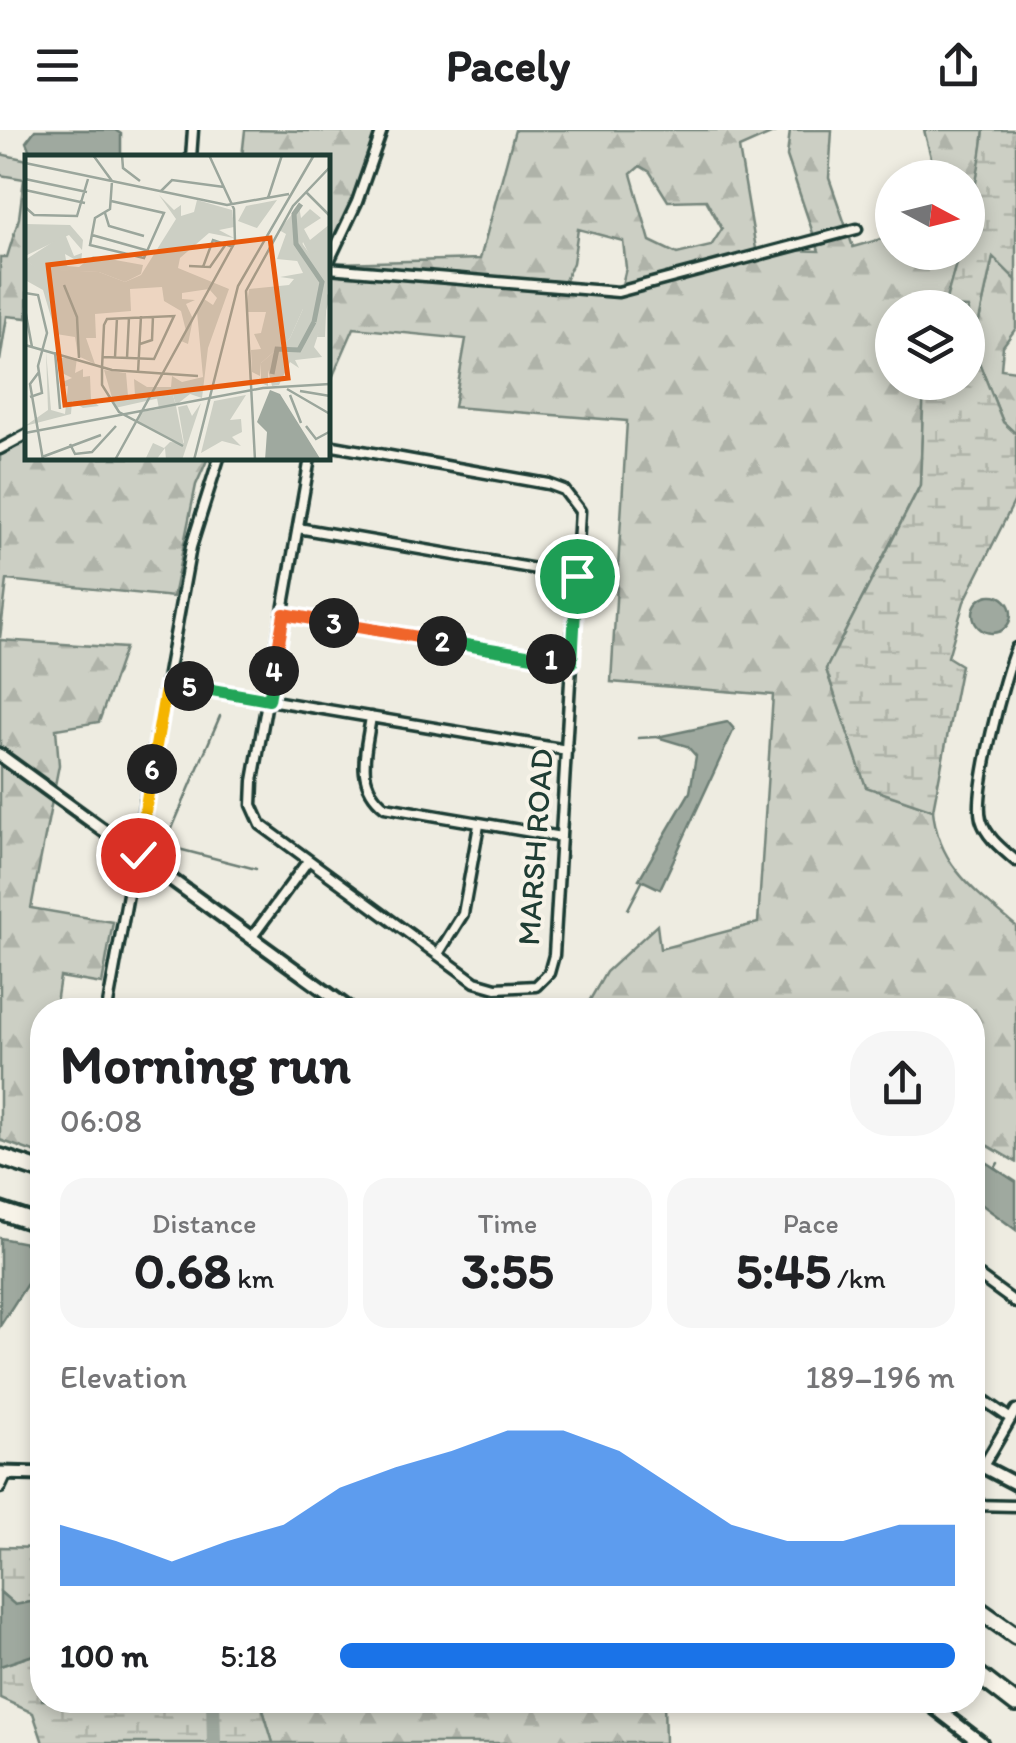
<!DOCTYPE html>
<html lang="en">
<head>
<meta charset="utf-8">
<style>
	body { margin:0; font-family:Itim,sans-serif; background:#f6f6f6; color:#202124; height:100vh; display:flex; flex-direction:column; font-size:38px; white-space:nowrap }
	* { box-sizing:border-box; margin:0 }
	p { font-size:32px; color:#757577 }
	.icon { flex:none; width:55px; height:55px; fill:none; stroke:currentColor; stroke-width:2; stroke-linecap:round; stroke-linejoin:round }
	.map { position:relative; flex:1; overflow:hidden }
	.panel { position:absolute; left:30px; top:868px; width:955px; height:715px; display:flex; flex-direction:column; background:#fff; border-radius:40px; box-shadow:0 5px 15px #0003 }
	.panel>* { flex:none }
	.needle { width:65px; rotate:97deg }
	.controls { position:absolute; left:875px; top:30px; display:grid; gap:20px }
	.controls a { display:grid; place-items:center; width:110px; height:110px; border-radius:50%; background:#fff; box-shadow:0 5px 15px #0003; font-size:50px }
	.pin { position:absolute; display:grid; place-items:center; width:85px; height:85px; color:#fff; margin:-42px; border:5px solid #fff; border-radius:50%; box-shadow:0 2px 10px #0007 }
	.km { position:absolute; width:50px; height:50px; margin:-25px; border-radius:50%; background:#222; color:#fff; font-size:28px; line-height:50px; text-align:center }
	.round { display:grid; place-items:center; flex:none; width:105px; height:105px; border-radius:40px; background:#f6f6f6 }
	.summary { display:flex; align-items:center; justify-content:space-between; height:170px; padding:0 30px }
	h1 { font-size:55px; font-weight:800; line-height:75px }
	.metrics { display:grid; grid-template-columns:repeat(3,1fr); gap:15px; height:170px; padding:10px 30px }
	.metrics div { display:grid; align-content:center; border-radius:25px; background:#f6f6f6; text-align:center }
	.metrics b { font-size:50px; font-weight:800 }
	.metrics small { font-size:28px; font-weight:400 }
	.metrics p { font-size:28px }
	.chart { height:280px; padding:20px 30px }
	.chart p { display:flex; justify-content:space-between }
	.chart svg { width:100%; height:180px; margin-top:10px; fill:#1a73e8; opacity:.7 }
	ul { padding:0 30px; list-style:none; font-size:32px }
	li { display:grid; grid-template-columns:160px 120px 1fr; align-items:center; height:75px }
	li i { height:25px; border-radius:12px; background:#1a73e8 }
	header { display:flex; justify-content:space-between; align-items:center; height:130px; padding:0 30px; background:#fff; font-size:45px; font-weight:800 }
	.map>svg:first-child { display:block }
</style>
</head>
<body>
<header><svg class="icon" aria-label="menu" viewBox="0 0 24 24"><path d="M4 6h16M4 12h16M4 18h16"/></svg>Pacely<svg class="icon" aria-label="share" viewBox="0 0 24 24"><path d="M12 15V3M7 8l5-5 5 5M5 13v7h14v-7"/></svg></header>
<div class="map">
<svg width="1016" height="1613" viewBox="0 0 1016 1613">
	<defs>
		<pattern id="forest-firs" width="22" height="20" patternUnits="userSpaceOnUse" patternTransform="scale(2.5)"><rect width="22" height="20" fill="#cccfc4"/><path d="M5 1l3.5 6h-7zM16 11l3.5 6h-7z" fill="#afb3a9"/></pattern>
		<pattern id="wetland-marsh" width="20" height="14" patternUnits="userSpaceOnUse" patternTransform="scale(2.5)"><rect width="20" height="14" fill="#cccfc4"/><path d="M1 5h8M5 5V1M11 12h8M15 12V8" fill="none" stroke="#afb3a9"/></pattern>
	</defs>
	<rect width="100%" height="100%" fill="#eeece1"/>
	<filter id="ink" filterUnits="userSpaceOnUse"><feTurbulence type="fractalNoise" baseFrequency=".01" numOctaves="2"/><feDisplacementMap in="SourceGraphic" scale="20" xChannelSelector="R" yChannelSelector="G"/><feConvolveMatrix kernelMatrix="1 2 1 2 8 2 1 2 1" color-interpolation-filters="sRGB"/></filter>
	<g filter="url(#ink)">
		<path fill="url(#forest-firs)" stroke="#76867c" stroke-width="2.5" fill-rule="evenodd" d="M 245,0 L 376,2 L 346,85 L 328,115 L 328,28 L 242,27 Z
			M 515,0 L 780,0 L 739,18 L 756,119 L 819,121 L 787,26 L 790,0 L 832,0 L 829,48 L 853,117 L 892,106 L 892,122 L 959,123 L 944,177 L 892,178 L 892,252 L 924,253 L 920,355 L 826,539 L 866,656 L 933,680 C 938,736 976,762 1016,796 L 1016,1032 L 973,1007 L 972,880 L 584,880 L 606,842 L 657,795 L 660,819 L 758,793 L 773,565 L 611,552 L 627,291 L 454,277 L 466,209 L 354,198 L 328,257 L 328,152 L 339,133 L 480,129 ZM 640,36 L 650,42 L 668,71 L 706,70 L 722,99 L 711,116 L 677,124 L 650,111 L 631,44 ZM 578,99 L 623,111 L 626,138 L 621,159 L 563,155 L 573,133 Z
			M 924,0 L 984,0 L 979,47 L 968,91 L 968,48 L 936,47 Z
			M 0,24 L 28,30 L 27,188 L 7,186 L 0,231 L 0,127 L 7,127 L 19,88 L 24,49 L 0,45 Z
			M 993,126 L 1016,150 L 1016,198 L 1003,216 L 1001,239 L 1016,241 L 1016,304 L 1003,292 L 973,218 Z
			M 27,310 L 28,328 L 208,328 L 196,355 L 173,467 L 7,450 L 0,508 L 0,319 Z
			M 0,510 L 125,518 L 99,592 L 56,599 L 59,635 L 31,778 L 113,792 L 102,854 L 60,847 L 55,880 L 42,880 L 42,1025 L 0,1010 Z
			M 260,1570 L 664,1570 L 665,1613 L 273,1613 Z"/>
		<path fill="url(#wetland-marsh)" stroke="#76867c" stroke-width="2.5" d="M 984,0 L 1016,0 L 1016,150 L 993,127 L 973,218 L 1003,292 L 1016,304 L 1016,368 L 964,472 L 948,527 L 961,535 L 933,680 L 866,657 L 826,539 L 920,356 L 924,253 L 968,252 L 968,178 L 944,177 L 959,123 L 968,122 C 968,81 980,41 984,0 Z
			M 0,1417 L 42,1418 L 42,1470 L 15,1475 L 0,1462 Z
			M 42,1522 L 42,1570 L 260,1570 L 273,1613 L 43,1613 L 33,1583 L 0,1568 L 0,1536 Z"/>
		<path fill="#9fa99f" stroke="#6c7e74" stroke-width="2.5" d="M 35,0 L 115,0 L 121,4 L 121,27 L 31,24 L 26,12 Z
			M973 484a19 19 0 1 1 38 0a19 19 0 1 1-38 0Z
			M 728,592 L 734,599 L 660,759 L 639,749 L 690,662 L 696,626 L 687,616 L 657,607 Z
			M 973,1024 L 1016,1052 L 1016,1100 L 973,1068 Z
			M 0,1108 L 42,1116 L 42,1153 L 32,1146 L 0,1196 Z
			M 0,1462 L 15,1475 L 42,1470 L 42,1522 L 0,1536 Z"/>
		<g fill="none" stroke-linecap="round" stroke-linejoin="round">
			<path stroke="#6c7e74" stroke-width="2.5" d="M 638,608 L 657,607
				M 163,715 L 256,739
				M 165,715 L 220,586
				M 628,779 L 642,752
				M 995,1038 L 998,1033"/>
			<path stroke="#9fa99f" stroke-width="14" d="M 213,1570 L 214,1613"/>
			<defs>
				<path id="minor" d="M 191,28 L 193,0
					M 328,133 L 357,72 L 382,0
					M 328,138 L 618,162 L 857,99
					M 0,319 L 28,304
					M 310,328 L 253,651 L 252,675 L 261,695 L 475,852 L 496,858 L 536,856 L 549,843 L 554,825 L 580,381 L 564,360 L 548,354 L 328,315
					M 298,398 L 577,446
					M 284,484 L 572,533
					M 1016,518 C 1004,545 974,662 981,689 C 986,707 1002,719 1016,731
					M 167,553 L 567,620
					M 371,587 C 366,621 354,653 385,677 L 561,707
					M 252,807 L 307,732
					M 438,824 L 463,784 L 479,695
					M 107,880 L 191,417 L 219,328
					M 972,1141 L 1016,1173
					M 972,1262 L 1011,1289
					M 982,1338 L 1016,1280
					M 0,1358 L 7,1343
					M 972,1375 L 1016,1376"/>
				<path id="tertiary" d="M 0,625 L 351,880
					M 972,1331 L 1016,1354"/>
				<path id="secondary" d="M 0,1343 L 42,1344
					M 925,1570 L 981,1613"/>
				<path id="motorway" d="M 0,1027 L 42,1041
					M 0,1081 L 42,1095
					M 972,1475 L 1016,1506
					M 972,1540 L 1016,1574"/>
			</defs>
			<use href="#minor" stroke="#1f3d34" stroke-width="15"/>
			<use href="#tertiary" stroke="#1f3d34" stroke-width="18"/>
			<use href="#secondary" stroke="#1f3d34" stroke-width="19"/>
			<use href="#motorway" stroke="#1f3d34" stroke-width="22"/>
			<use href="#minor" stroke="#f7f3e8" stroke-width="8"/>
			<use href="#tertiary" stroke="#f7f3e8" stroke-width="10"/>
			<use href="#secondary" stroke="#f7f3e8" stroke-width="11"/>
			<use href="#motorway" stroke="#f7f3e8" stroke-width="15"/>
		</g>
	</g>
	<g fill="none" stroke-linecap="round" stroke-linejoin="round" filter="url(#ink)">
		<defs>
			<path id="split-1" d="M 551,529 L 572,533 L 577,446"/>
			<path id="split-2" d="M 442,511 L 551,529"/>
			<path id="split-3" d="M 334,493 L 442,511"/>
			<path id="split-4" d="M 274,541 L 284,484 L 334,493"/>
			<path id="split-5" d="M 189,556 L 269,570 L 274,541"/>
			<path id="split-6" d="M 152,639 L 167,553 L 189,556"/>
			<path id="split-7" d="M 138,725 L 152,639"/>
		</defs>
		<use href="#split-1" stroke="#fff" stroke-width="20"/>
		<use href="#split-2" stroke="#fff" stroke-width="20"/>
		<use href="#split-3" stroke="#fff" stroke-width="20"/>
		<use href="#split-4" stroke="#fff" stroke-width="20"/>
		<use href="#split-5" stroke="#fff" stroke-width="20"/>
		<use href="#split-6" stroke="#fff" stroke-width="20"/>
		<use href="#split-7" stroke="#fff" stroke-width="20"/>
		<use href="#split-1" stroke="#22a559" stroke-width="12"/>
		<use href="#split-2" stroke="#22a559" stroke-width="12"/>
		<use href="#split-3" stroke="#f0652b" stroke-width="12"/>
		<use href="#split-4" stroke="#f0652b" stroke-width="12"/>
		<use href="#split-5" stroke="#22a559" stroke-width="12"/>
		<use href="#split-6" stroke="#f5b400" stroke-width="12"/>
		<use href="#split-7" stroke="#f5b400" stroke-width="12"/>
	</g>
	<g text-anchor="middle" stroke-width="8" stroke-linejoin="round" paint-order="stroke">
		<g font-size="32" fill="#1f3d34" stroke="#f7f3e8">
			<text transform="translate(535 717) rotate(-86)" y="11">MARSH ROAD</text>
		</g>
	</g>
	<g transform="translate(25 25)">
		<rect width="305" height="305" fill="#eeece1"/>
		<path d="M 134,40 L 149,55 L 156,50 L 156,61 L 169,57 L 172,45 L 207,55 L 209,72 L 194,75 L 209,83 L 184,78 L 155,103 L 153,113 L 204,134 L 183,193 L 177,243 L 165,239 L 151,250 L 148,240 L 90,253 L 79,215 L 101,218 L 103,241 L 110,241 L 109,224 L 122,232 L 146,232 L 147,221 L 157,227 L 178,222 L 172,157 L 179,144 L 188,150 L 192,143 L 184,134 L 157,138 L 157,144 L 170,145 L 161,149 L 168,164 L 163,189 L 156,186 L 161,176 L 156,156 L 139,146 L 137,132 L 105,134 L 106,156 L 70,159 L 71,183 L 61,183 L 70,209 L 53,201 L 50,182 L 31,179 L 18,135 L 0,125 L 0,105 L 14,114 L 74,117 L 100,127 L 116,120 L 151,64 ZM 252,45 L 232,73 L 213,66 L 221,51 ZM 274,51 L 276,63 L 285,54 L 296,63 L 279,74 L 285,85 L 305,69 L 300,182 L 292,182 L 299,156 L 294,97 L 284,99 L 278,87 L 272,106 L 252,104 L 261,79 L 254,75 ZM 0,69 L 45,70 L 58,85 L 57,95 L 44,80 L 0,101 ZM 278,118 L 278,154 L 265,183 L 236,208 L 235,221 L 227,217 L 226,195 L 236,194 L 229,179 L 236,178 L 241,157 L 221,157 L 224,134 L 264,130 L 269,124 L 255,122 ZM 21,196 L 26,255 L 40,259 L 43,231 L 36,232 L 35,228 L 47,223 L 33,216 L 33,203 L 52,203 L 50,218 L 58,214 L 58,222 L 65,221 L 66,245 L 74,251 L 58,253 L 47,246 L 46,259 L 0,271 L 23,255 ZM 221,240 L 205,265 L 216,264 L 217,277 L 207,282 L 216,291 L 197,286 L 176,298 L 189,246 ZM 176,248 L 157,305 L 141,305 L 140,293 L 131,305 L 120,305 L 128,288 L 139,293 L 145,287 L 159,288 L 153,252 L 162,250 L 167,261 Z" fill="#cccfc4"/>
		<path d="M 40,79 L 49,101 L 57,98 L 56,108 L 40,99 L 42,111 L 54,112 L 68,101 L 118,110 L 116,119 L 100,127 L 74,117 L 14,115 L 0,105 ZM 274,84 L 284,98 L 294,96 L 300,111 L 298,133 L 305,143 L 289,192 L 297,202 L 270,205 L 274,213 L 265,207 L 254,230 L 247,231 L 243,215 L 243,231 L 236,228 L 236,208 L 265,183 L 278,154 L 278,118 L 265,91 Z" fill="#cccfc4"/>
		<path d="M 148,240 L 151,251 L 159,291 L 112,266 L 116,257 L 134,254 L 132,243 Z" fill="#cccfc4"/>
		<path d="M 245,235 L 255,239 L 296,305 L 240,305 L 242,277 L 232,267 Z" fill="#9fa99f"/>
		<path fill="none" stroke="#9fa99f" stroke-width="5" d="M 276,49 L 269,59 L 271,89 L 297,127 L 289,167M 247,219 L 252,194 L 274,195 L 289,167"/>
		<path fill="none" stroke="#9ba69c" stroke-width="2.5" d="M 68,0 L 87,26M 97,0 L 98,13 L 115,26M 0,8 L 202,50 L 264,39M 0,24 L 62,37M 0,35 L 60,48M 135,37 L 147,25 L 199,32M 281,37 L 305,61M 243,43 L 257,0M 86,46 L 139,58 L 119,103 L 65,90 L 70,63 L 85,54 L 87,26M 0,52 L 9,60 L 52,61 L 63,24M 80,58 L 84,71 L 119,81M 67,80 L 124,96M 164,111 L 185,112 L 201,89M 178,112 L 188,85 L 208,92M 39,130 L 52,162 L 54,203M 0,138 L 13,140 L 22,178 L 13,211 L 17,238 L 5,242M 0,154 L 7,192M 115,189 L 127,185 L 128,161M 0,190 L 87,215 L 173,221M 30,197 L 35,254M 78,202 L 129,204 L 149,161 L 82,164 L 79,170 L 77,213 L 77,230 L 94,257 L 158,291M 90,202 L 92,163M 102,203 L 104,162M 14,217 L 5,229 L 18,305M 113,218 L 116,161M 262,234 L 305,259M 275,236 L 305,241M 265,240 L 276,268M 281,271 L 291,284 L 304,277M 0,278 L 238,233 L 305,229M 45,289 L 50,299 L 67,297 L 91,271M 17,302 L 76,280M 90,305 L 210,87 L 209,54 L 184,0M 169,305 L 213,131 L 289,0M 230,305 L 221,136 L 268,51 L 305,12"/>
		<path fill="#e8590c" fill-opacity="0.15" stroke="#e8590c" stroke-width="5" d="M 245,83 L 263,223 L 40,250 L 23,110 Z"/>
		<rect width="305" height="305" fill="none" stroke="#1f3d34" stroke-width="5"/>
	</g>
</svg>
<div class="controls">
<a><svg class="needle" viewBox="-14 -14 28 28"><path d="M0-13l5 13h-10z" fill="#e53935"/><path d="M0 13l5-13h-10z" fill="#757577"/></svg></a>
<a><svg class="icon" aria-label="layers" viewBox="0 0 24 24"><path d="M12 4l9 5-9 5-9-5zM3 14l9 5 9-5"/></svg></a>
</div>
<div class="pin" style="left:577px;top:446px;background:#1e9e55"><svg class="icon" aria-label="arrive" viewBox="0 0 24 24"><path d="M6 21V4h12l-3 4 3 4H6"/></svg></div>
<div class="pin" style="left:138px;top:725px;background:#d93025"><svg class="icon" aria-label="check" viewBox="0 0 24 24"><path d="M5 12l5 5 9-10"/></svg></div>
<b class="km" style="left:551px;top:529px">1</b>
<b class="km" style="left:442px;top:511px">2</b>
<b class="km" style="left:334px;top:493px">3</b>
<b class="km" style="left:274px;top:541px">4</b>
<b class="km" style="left:189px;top:556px">5</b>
<b class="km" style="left:152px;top:639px">6</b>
<section class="panel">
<div class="summary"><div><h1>Morning run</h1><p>06:08</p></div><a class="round"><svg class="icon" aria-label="share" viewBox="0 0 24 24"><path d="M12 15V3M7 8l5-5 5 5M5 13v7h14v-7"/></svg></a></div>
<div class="metrics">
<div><p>Distance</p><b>0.68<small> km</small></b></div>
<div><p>Time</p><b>3:55</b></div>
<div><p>Pace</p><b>5:45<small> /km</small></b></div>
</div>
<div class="chart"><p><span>Elevation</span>189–196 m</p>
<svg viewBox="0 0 160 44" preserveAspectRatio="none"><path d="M0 44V29L10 33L20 38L30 33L40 29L50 20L60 15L70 11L80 6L90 6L100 11L110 20L120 29L130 33L140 33L150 29L160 29V44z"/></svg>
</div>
<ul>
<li><b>100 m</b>5:18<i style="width:100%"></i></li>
</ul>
</section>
</div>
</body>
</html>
